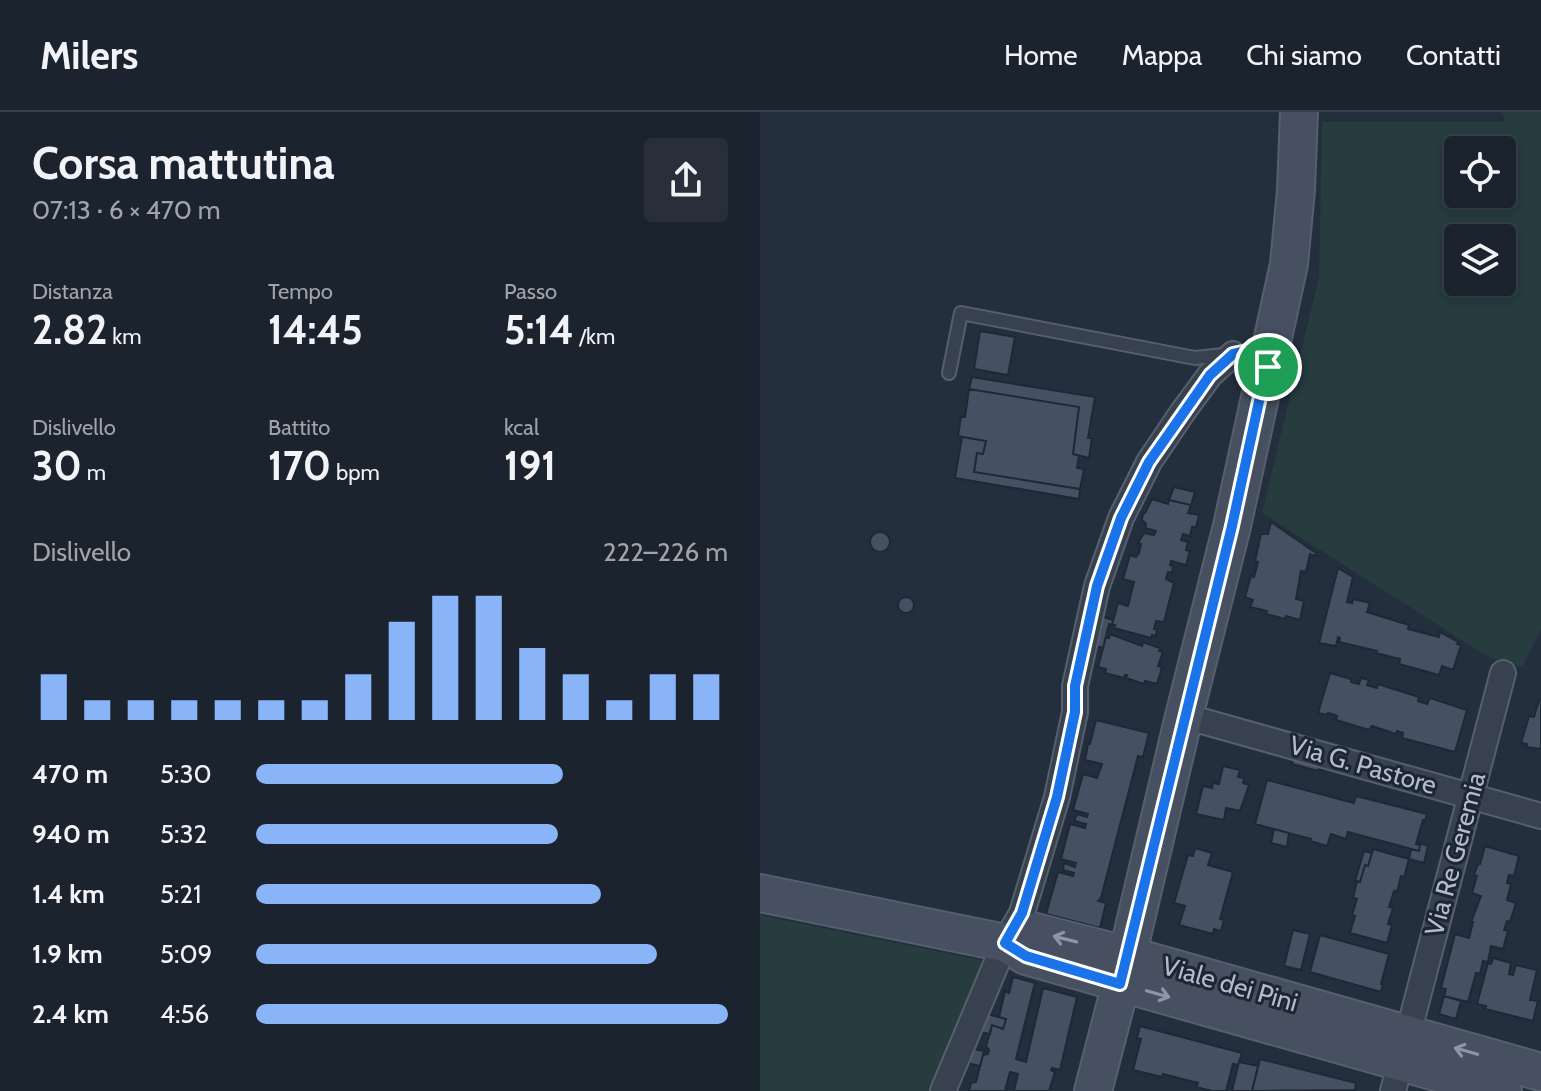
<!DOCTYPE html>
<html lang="it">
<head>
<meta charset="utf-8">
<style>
	body { margin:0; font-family:Cabin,sans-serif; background:#282f3a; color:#f1f3f6; height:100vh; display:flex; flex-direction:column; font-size:30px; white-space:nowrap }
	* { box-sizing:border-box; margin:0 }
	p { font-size:26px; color:#a0a4aa }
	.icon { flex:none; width:44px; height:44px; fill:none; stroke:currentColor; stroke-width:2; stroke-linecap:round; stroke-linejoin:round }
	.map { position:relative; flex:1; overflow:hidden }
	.sheet { display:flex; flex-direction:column; background:#1b232e; width:760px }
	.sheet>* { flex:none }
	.controls { position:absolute; left:684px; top:24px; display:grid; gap:16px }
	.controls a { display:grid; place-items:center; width:72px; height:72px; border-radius:8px; background:#1b232e; box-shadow:0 4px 12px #0003,0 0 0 2px #39404a; font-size:40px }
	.pin { position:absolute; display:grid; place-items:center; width:68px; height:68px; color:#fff; margin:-34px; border:4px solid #fff; border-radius:50%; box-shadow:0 2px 8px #0007 }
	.round { display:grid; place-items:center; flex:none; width:84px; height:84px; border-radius:8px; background:#282f3a }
	.overview { display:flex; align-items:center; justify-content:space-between; height:136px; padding:0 32px }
	h1 { font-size:44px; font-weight:700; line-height:60px }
	.figures { display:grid; grid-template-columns:repeat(3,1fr); gap:12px; height:136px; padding:8px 32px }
	.figures div { display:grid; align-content:center }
	.figures b { font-size:40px; font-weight:700 }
	.figures small { font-size:22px; font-weight:400 }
	.figures p { font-size:22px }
	.chart { height:224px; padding:16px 32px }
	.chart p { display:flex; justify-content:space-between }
	.chart svg { width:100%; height:144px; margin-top:8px; stroke:#8ab4f8; stroke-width:6 }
	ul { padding:0 32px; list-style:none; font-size:26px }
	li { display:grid; grid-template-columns:128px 96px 1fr; align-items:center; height:60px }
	li i { height:20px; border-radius:10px; background:#8ab4f8 }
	header { display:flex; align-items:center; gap:48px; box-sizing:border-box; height:112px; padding:0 40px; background:#1b232e; border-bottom:2px solid #39404a }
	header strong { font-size:38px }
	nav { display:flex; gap:44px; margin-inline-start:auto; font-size:28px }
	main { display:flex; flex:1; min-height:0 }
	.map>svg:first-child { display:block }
</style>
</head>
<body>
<header>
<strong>Milers</strong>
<nav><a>Home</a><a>Mappa</a><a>Chi siamo</a><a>Contatti</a></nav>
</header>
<main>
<section class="sheet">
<div class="overview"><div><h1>Corsa mattutina</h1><p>07:13 · 6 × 470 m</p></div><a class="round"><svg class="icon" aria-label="share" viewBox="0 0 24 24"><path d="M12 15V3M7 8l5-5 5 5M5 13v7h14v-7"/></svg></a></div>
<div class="figures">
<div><p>Distanza</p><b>2.82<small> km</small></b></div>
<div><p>Tempo</p><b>14:45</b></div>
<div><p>Passo</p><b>5:14<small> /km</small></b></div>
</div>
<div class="figures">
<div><p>Dislivello</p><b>30<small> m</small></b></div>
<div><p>Battito</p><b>170<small> bpm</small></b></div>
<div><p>kcal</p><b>191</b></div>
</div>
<div class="chart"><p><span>Dislivello</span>222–226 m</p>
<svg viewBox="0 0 160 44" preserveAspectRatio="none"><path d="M5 44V30M15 44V38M25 44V38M35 44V38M45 44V38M55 44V38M65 44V38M75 44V30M85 44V14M95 44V6M105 44V6M115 44V22M125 44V30M135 44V38M145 44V30M155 44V30"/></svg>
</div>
<ul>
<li><b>470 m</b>5:30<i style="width:65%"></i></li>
<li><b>940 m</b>5:32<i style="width:64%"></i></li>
<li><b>1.4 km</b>5:21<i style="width:73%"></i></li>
<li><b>1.9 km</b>5:09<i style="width:85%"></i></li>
<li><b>2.4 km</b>4:56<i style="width:100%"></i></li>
</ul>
</section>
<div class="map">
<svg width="781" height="979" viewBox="0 0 781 979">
	<rect width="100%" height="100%" fill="#242f3e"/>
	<path fill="#263c3f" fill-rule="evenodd" d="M 742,0 L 781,0 L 781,517 L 762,555 L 730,546 L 502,401 L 559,165 L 562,10 L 745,10 ZM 698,38 L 742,38 L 742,82 L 698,82 ZM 698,126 L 742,126 L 742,170 L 698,170 Z
		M 0,803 L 229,850 L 169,979 L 0,979 Z"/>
	<path fill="#455162" stroke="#1f2835" stroke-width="2" d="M 220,219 L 255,225 L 248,263 L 214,257 Z
		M 212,265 L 335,285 L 328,326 L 332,326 L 329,346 L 313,342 L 319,295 L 209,277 Z
		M 209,277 L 319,295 L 313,342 L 319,344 L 317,356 L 324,357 L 320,377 L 214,360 L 217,341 L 223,342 L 226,329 L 198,324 L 201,305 L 205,305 Z
		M 202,325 L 226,329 L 223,342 L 217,341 L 214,360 L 320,377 L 319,387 L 195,366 Z
		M 414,375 L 435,380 L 431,393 L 409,388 Z
		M 392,387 L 408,392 L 409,388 L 431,393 L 428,401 L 439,403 L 436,415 L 432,415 L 430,424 L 423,422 L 421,428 L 428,430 L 426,438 L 430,439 L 426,453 L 411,449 L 410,453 L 413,454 L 412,461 L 408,460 L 406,467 L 414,471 L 404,510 L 396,509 L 394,517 L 397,517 L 396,524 L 392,523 L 391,526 L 354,516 L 355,513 L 352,513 L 358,491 L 368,494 L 374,470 L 363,467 L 370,443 L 376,445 L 379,441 L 381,432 L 378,431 L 384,421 L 394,423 L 396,419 L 385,416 L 386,412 L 382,408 L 383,401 L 385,401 Z
		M 511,410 L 556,441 L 555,444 L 550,442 L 546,460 L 541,459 L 536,487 L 544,489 L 540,508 L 526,504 L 525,507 L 506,502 L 507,499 L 490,495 L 493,488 L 485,485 L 491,464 L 494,465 L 498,450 L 495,449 L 501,422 L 508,422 Z
		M110 430a10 10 0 1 1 20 0a10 10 0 1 1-20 0Z
		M 578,456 L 593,465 L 587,490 L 592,491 L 593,487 L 610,491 L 607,500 L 649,513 L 648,517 L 679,525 L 680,520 L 698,530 L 697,532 L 701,533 L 693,558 L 682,554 L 679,563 L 639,552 L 640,547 L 616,541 L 617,539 L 579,530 L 580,526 L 578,525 L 576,534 L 559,531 Z
		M138 493a8 8 0 1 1 16 0a8 8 0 1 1-16 0Z
		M 337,503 L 353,508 L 352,513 L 349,512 L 343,536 L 330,532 Z
		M 350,522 L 382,534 L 383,530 L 400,536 L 399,539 L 403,540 L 398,554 L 402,555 L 397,572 L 385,569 L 384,572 L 366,566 L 367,563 L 365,563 L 364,566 L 345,561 L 346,557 L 338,555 L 346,525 L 349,526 Z
		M 570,561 L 591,567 L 591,570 L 599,572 L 601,566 L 609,568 L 607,573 L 617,576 L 618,572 L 659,585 L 658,589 L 667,592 L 670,586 L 707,598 L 695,640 L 642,626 L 643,621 L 637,619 L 636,622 L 612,614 L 609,618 L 576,608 L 577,604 L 575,603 L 568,601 L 567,603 L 558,601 Z
		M 779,588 L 781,588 L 781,637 L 766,635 L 767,632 L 761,631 L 769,604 L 774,605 Z
		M 336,608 L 389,621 L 383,645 L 378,644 L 341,786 L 338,789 L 346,791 L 340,816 L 286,802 L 298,760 L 313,764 L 314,761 L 303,758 L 304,751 L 315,755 L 316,751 L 301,747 L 310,712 L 325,716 L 326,712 L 314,709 L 317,702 L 327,705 L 328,702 L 313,698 L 323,662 L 337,666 L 342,652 L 325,648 L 328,632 L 330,632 Z
		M 533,646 L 568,656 L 567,659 L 559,657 L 558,659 L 532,652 Z
		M 463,654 L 480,658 L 478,665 L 484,666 L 483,671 L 489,673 L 480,699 L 466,696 L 464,708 L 436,702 L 443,674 L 452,676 L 453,671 L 459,672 Z
		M 507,668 L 594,691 L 596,684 L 667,702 L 665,709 L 663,708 L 656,732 L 660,733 L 659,739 L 588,720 L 586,727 L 571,722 L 567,734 L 550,729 L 551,727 L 495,712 Z
		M 514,717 L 529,721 L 527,735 L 511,731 Z
		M 657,730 L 668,734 L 664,751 L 649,747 L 651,737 L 659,739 L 660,733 L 656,732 Z
		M 725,734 L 759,744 L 754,764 L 749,763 L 747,771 L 751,772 L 747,788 L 756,791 L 750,810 L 747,809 L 744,818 L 748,819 L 743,837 L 731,834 L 728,850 L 723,849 L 720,862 L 716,861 L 708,890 L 684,884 L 686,877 L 681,876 L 695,822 L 709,826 L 713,810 L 711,810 L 721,784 L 712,781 L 717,764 L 714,763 L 718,752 L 720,752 Z
		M 435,736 L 452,741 L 448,753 L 473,760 L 460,807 L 464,808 L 461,819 L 454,817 L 453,822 L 419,813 L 425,794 L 414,791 L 428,743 L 433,744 Z
		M 613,737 L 649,747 L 644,765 L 641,764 L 637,780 L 634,779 L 629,795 L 633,796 L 628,812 L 632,813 L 627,831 L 590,821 L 595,804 L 592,803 L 597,787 L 593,786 L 597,769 L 600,770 L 605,753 L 608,754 Z
		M 604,739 L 612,741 L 608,754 L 605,753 L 600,770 L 595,769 Z
		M 533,818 L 550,822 L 541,858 L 524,854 Z
		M 560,823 L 629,842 L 621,872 L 623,872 L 621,880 L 550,860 Z
		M 733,846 L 751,851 L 749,862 L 753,863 L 756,853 L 777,858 L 770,888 L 778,889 L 773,909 L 725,897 L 726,894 L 717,892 L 728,851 L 731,852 Z
		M 253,865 L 275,871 L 256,947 L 266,950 L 283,876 L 317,885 L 300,958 L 292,956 L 291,958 L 295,960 L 289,979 L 254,979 L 258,962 L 250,960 L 245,979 L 209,979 L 211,971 L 216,970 L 223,943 L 228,942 L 229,938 L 226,934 L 232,913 L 243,917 L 246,907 L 239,905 L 245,879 L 249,881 Z
		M 684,884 L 701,889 L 696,907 L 679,902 Z
		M 227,902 L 246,907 L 243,917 L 232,913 L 230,922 L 220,920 Z
		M 380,914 L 482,941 L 478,953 L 473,952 L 466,979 L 452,979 L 436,975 L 438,971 L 403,962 L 402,965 L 373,958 L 381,927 L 377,926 Z
		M 213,937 L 224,939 L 220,954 L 207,951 Z
		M 500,947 L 596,971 L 595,978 L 492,979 Z
		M 479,950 L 498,954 L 492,979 L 472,979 Z"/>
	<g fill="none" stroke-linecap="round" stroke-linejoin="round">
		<defs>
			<path id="lane" d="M 189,261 L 201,201 L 435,246 L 473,242 L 507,235"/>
			<path id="street" d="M 424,604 L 781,704
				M 183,979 L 245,831 L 262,801 L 297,685 L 315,600 L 315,574 L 337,474 L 361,406 L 389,350 L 422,301 L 450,263 L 473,242
				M 633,979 L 743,561"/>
			<path id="secondary" d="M 0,781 L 245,831 L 266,844 L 743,979
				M 245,831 L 272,819 L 385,848 L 781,960
				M 333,979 L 358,883 L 424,604 L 472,414 L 529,152 L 536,78 L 539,0"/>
		</defs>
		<use href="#lane" stroke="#565f6c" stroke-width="16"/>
		<use href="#street" stroke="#565f6c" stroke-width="28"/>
		<use href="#secondary" stroke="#565f6c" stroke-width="40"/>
		<use href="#lane" stroke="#38414e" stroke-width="12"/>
		<use href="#street" stroke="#38414e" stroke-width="24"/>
		<use href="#secondary" stroke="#465061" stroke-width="36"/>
	</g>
	<defs><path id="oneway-shaft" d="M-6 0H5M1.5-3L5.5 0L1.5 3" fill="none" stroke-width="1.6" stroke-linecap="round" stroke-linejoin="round" transform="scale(2)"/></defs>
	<g stroke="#8e96a5">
		<use href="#oneway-shaft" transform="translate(305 827) rotate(-166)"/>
		<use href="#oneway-shaft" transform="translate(398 882) rotate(16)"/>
		<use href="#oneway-shaft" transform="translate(706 939) rotate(-164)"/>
	</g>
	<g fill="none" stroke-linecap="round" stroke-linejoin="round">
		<defs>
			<path id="route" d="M 511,234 L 472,414 L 360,872 L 266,844 L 245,831 L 262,801 L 297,685 L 315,600 L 315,574 L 337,474 L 361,406 L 389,350 L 450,263 L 473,242 Z"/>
		</defs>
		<use href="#route" stroke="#fff" stroke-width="16"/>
		<use href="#route" stroke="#1a73e8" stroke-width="10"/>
	</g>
	<g text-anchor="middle" stroke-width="6" stroke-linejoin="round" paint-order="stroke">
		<g font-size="26" fill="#b4bcc9" stroke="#1d2633">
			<text transform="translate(603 653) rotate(16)" y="9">Via G. Pastore</text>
			<text transform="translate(695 742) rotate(-75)" y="9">Via Re Geremia</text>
			<text transform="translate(470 872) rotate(16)" y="9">Viale dei Pini</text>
		</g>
	</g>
</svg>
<div class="controls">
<a><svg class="icon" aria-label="locate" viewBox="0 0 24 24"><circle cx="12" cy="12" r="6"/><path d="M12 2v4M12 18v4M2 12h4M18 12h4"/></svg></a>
<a><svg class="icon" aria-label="layers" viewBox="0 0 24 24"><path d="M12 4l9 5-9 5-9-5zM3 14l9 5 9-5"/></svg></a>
</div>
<div class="pin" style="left:508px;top:255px;background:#1e9e55"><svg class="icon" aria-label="arrive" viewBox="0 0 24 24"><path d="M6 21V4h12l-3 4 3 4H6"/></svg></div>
</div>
</main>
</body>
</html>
